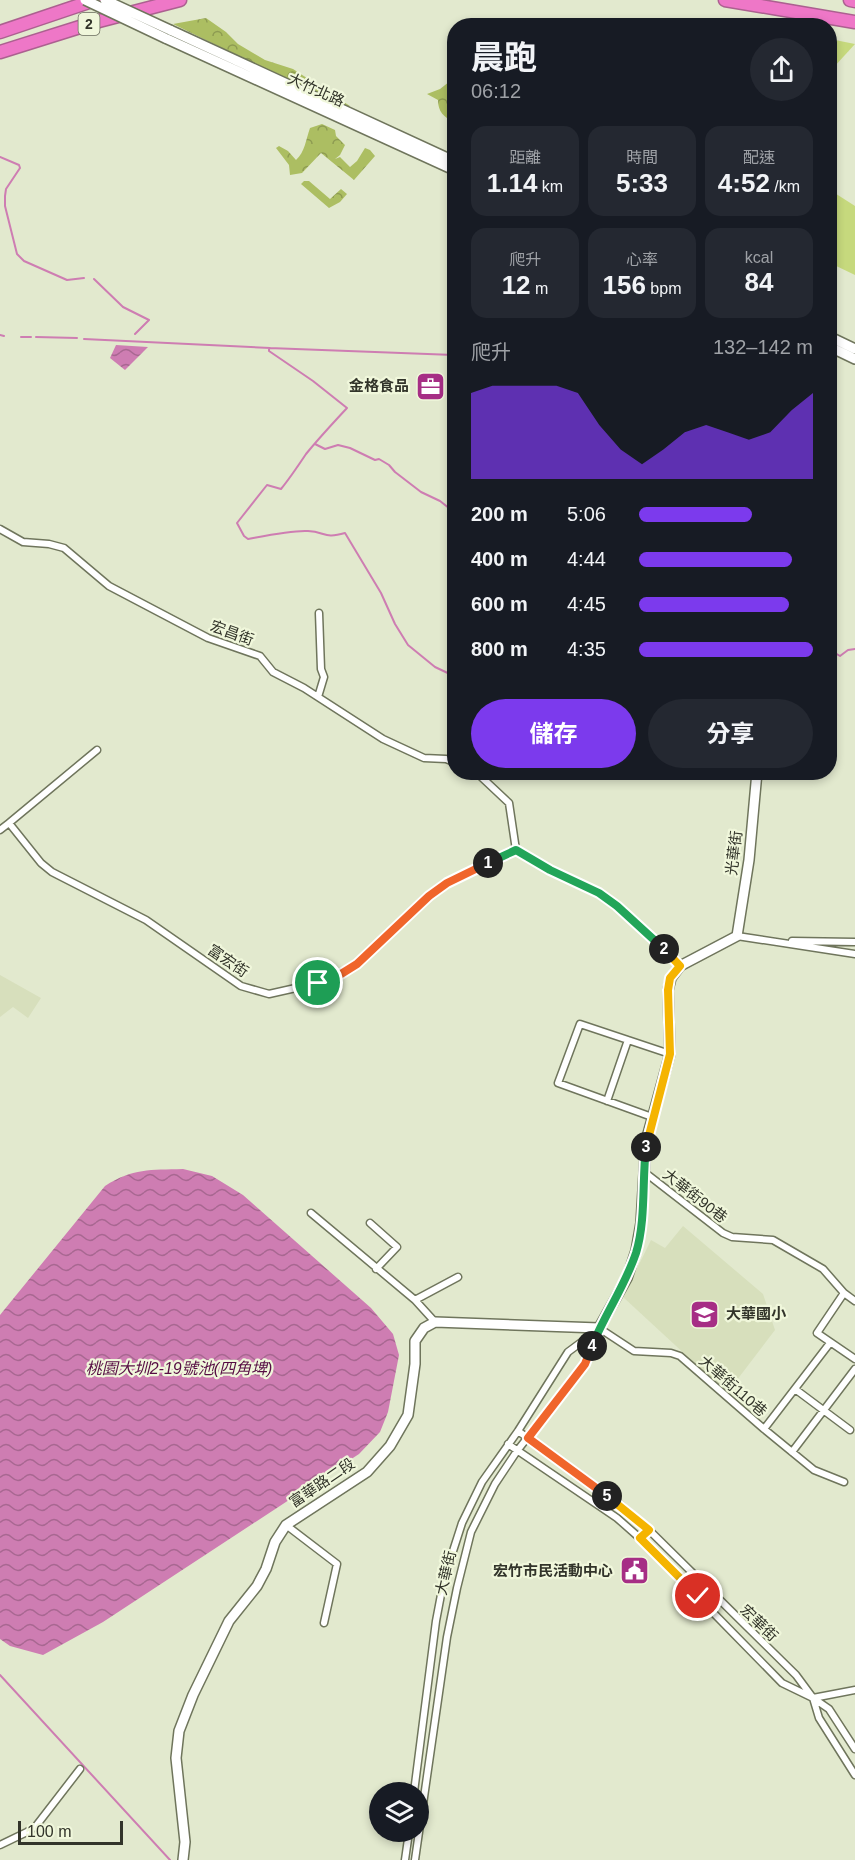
<!DOCTYPE html>
<html lang="zh-TW">
<head>
<meta charset="utf-8">
<style>
	body { margin:0; font-family:Arial,"Noto Sans TC",sans-serif; background:#242831; color:#f1f3f6; height:100vh; display:flex; flex-direction:column; font-size:22px; white-space:nowrap }
	* { box-sizing:border-box; margin:0 }
	p { font-size:20px; color:#9ea1a6 }
	.icon { flex:none; width:33px; height:33px; fill:none; stroke:currentColor; stroke-width:2; stroke-linecap:round; stroke-linejoin:round }
	.map { position:relative; flex:1; overflow:hidden }
	.panel { position:absolute; left:447px; top:18px; width:390px; height:762px; display:flex; flex-direction:column; background:#171b24; border-radius:24px; box-shadow:0 3px 9px #0003 }
	.panel>* { flex:none }
	.fabs { position:absolute; left:369px; top:1782px; display:grid; gap:12px }
	.fabs a { display:grid; place-items:center; width:60px; height:60px; border-radius:50%; background:#171b24; box-shadow:0 3px 9px #0003; font-size:30px }
	.scale { position:absolute; left:18px; bottom:15px; width:105px; box-sizing:border-box; padding-left:6px; border:3px solid #32342a; border-top:0; font-size:16px; line-height:21px; white-space:nowrap; color:#32342a; -webkit-text-stroke:4px #f0f7db; paint-order:stroke }
	.pin { position:absolute; display:grid; place-items:center; width:51px; height:51px; color:#fff; margin:-26px; border:3px solid #fff; border-radius:50%; box-shadow:0 2px 6px #0007 }
	.km { position:absolute; width:30px; height:30px; margin:-15px; border-radius:50%; background:#222; color:#fff; font-size:16px; line-height:30px; text-align:center }
	.round { display:grid; place-items:center; flex:none; width:63px; height:63px; border-radius:32px; background:#242831 }
	.overview { display:flex; align-items:center; justify-content:space-between; height:102px; padding:0 24px }
	h1 { font-size:33px; font-weight:700; line-height:45px }
	.metrics { display:grid; grid-template-columns:repeat(3,1fr); gap:9px; height:102px; padding:6px 24px }
	.metrics div { display:grid; align-content:center; border-radius:15px; background:#242831; text-align:center }
	.metrics b { font-size:26px; font-weight:700 }
	.metrics small { font-size:16px; font-weight:400 }
	.metrics p { font-size:16px }
	.chart { height:168px; padding:12px 24px }
	.chart p { display:flex; justify-content:space-between }
	.chart svg { width:100%; height:108px; margin-top:6px; fill:#7c3aed; opacity:.7 }
	.primary-button { display:flex; gap:12px; margin-top:auto; padding:12px 24px }
	.primary-button a { flex:1; height:69px; border-radius:36px; background:#7c3aed; color:#fff; font-size:24px; font-weight:700; line-height:69px; text-align:center }
	.primary-button a+a { background:#242831; color:#f1f3f6 }
	ul { padding:0 24px; list-style:none; font-size:20px }
	li { display:grid; grid-template-columns:96px 72px 1fr; align-items:center; height:45px }
	li i { height:15px; border-radius:8px; background:#7c3aed }
	.map>svg:first-child { display:block }
</style>
</head>
<body>
<div class="map">
<svg width="855" height="1860" viewBox="0 0 855 1860">
	<defs>
		<pattern id="grass-tufts" width="24" height="20" patternUnits="userSpaceOnUse" patternTransform="scale(1.5)"><rect width="24" height="20" fill="#c6d97d"/><path d="M3 7l-1-3M5 7V3M7 7l1-3M15 17l-1-3M17 17v-4M19 17l1-3" fill="none" stroke="#abbb6c"/></pattern>
		<pattern id="forest-crowns" width="20" height="18" patternUnits="userSpaceOnUse" patternTransform="scale(1.5)"><rect width="20" height="18" fill="#acbe62"/><path d="M2 6a3 3 0 1 1 6 0M12 15a3 3 0 1 1 6 0" fill="none" stroke="#8d9b51"/></pattern>
		<pattern id="water-waves" width="16" height="10" patternUnits="userSpaceOnUse" patternTransform="scale(1.5)"><rect width="16" height="10" fill="#ce7db2"/><path d="M0 5q4-4 8 0t8 0" fill="none" stroke="#a86791"/></pattern>
	</defs>
	<rect width="100%" height="100%" fill="#e2e9ce"/>
	<path fill="#d7dfbc" d="M 0,975 L 41,998 L 28,1018 L 13,1007 L 0,1017 Z
		M 683,1226 L 763,1294 L 775,1330 L 727,1393 L 623,1297 L 651,1240 L 665,1248 Z"/>
	<path fill="url(#grass-tufts)" d="M 830,39 L 855,44 L 834,67 L 830,63 Z"/>
	<path fill="url(#forest-crowns)" d="M 206,18 L 226,32 L 238,44 L 265,60 L 293,69 L 350,106 L 345,108 L 173,24 Z
		M 454,78 L 454,122 C 444,117 438,112 438,100 L 427,94 L 440,89 Z
		M 322,124 L 335,130 L 336,136 L 345,145 L 340,155 L 335,159 L 340,157 L 350,167 L 357,161 L 365,148 L 370,150 L 375,156 L 354,180 L 321,153 L 302,173 L 290,175 L 289,165 L 276,148 L 279,146 L 288,151 L 296,160 C 305,152 306,139 310,128 Z
		M 304,181 L 309,181 L 330,199 L 341,189 L 347,194 L 340,202 L 329,208 L 301,184 Z"/>
	<path fill="#c6d97d" d="M 830,190 L 855,206 L 855,275 L 830,263 Z"/>
	<path fill="url(#water-waves)" d="M 116,345 L 148,347 L 125,370 L 110,358 Z
		M 183,1169 L 212,1176 L 243,1195 L 371,1308 L 393,1334 L 399,1355 L 388,1412 L 380,1432 L 359,1454 L 103,1622 L 43,1655 L 10,1646 L 0,1639 L 0,1315 L 105,1186 C 133,1168 150,1170 183,1169 Z"/>
	<g fill="none" stroke-linecap="round" stroke-linejoin="round">
		<path stroke="#ce7db2" stroke-width="2" d="M 0,157 L 19,165 L 20,168 L 6,189 L 5,196 L 5,206 L 17,254 L 24,261 L 67,280 L 84,278
			M 94,279 L 123,307 L 149,320 L 135,334
			M 0,335 L 4,336
			M 21,337 L 31,337
			M 36,337 L 77,338
			M 84,339 L 270,348
			M 454,355 L 269,348 L 269,351 L 313,381 L 347,408 C 333,423 319,438 306,454 C 298,466 290,478 281,489 L 267,485 L 237,523 L 244,536 L 248,539 C 264,536 292,530 308,531 C 326,532 324,539 345,533 L 381,593 L 395,624 L 408,645 L 435,667 L 454,676
			M 830,370 L 834,370
			M 315,444 L 325,449 L 338,445 L 350,448 L 375,460 L 379,459 L 389,465 L 395,472 L 421,492 L 440,501 L 454,512
			M 830,650 L 840,656 L 848,650 L 855,649
			M 0,1675 L 170,1860"/>
		<defs>
			<path id="street" d="M 0,529 L 23,542 L 49,544 L 64,548 L 109,586 L 208,638 L 260,656 L 273,672 L 304,688 L 383,739 L 424,758 L 446,759 L 454,762
				M 318,697 L 324,677 L 321,669 L 319,613
				M 476,772 L 509,803 L 516,850 L 550,869 L 599,893 L 617,906 L 644,930 L 680,966
				M 9,823 L 97,750
				M 0,830 L 9,823 L 41,863 L 52,872 L 146,920 L 241,986 L 269,994 L 318,983 L 341,974 L 357,964 L 429,896 L 447,883 L 516,850
				M 737,936 L 855,954
				M 792,941 L 855,942
				M 607,1101 L 628,1040
				M 652,1117 L 558,1083 L 580,1024 L 670,1054
				M 643,1171 L 723,1233 L 732,1237 L 773,1240 L 823,1269 L 844,1293 L 855,1301
				M 311,1213 L 415,1300 L 435,1322
				M 370,1223 L 397,1247 L 376,1269
				M 844,1293 L 817,1333 L 855,1359
				M 415,1300 L 458,1277
				M 599,1328 L 634,1351 L 671,1353 L 680,1356 L 764,1429 L 814,1470 L 844,1482
				M 795,1389 L 850,1430
				M 764,1429 L 830,1343
				M 518,1431 L 618,1503 L 649,1530 L 796,1675 L 813,1698 L 819,1718 L 855,1775
				M 508,1444 L 617,1518 L 642,1540 L 782,1683 L 813,1698 L 829,1709 L 855,1749
				M 792,1452 L 855,1369
				M 286,1525 L 337,1564 L 324,1623
				M 813,1698 L 855,1690
				M 414,1792 L 436,1621 L 444,1579 L 462,1523 L 482,1482 L 518,1431 L 568,1352 L 599,1329
				M 0,1845 L 27,1832 L 36,1826 L 80,1769
				M 405,1860 L 409,1832
				M 415,1860 L 447,1637 L 457,1588 L 471,1532 L 495,1484 L 517,1451 L 585,1364 L 599,1328"/>
			<path id="secondary" d="M 170,30 L 454,161
				M 165,38 L 454,170
				M 830,337 L 855,349
				M 830,347 L 855,359
				M 183,1860 L 185,1842 L 176,1758 L 179,1731 L 193,1695 L 229,1621 L 257,1586 L 266,1569 L 275,1542 L 286,1525 L 367,1472 L 390,1446 L 408,1415 L 415,1364 L 415,1341 L 424,1328 L 435,1322 L 599,1328 L 627,1278 L 636,1251 L 641,1223 L 646,1141 L 670,1054 L 668,990 L 671,978 L 680,966 L 737,936 L 749,860 L 757,772"/>
			<path id="highway" d="M 725,0 L 855,22
				M 850,0 L 855,1
				M 0,32 L 95,0
				M 0,52 L 99,21 L 180,0"/>
		</defs>
		<use href="#street" stroke="#6f755c" stroke-width="9"/>
		<use href="#secondary" stroke="#6f755c" stroke-width="12"/>
		<use href="#highway" stroke="#ac6090" stroke-width="15"/>
		<use href="#street" stroke="#fff" stroke-width="6"/>
		<use href="#secondary" stroke="#fff" stroke-width="9"/>
		<use href="#highway" stroke="#ee77c7" stroke-width="12"/>
		<defs>
			<path id="secondary-bridge" d="M 85,0 L 165,38
				M 105,0 L 170,30"/>
		</defs>
		<use href="#secondary-bridge" stroke="#6f755c" stroke-width="12" stroke-linecap="butt"/>
		<use href="#secondary-bridge" stroke="#fff" stroke-width="9"/>
	</g>
	<g fill="none" stroke-linecap="round" stroke-linejoin="round">
		<defs>
			<path id="split-1" d="M 318,983 L 341,974 L 357,964 L 429,896 L 447,883 L 488,863"/>
			<path id="split-2" d="M 488,863 L 516,850 L 550,870 L 599,893 L 617,906 L 664,949"/>
			<path id="split-3" d="M 646,1147 L 670,1054 L 668,990 L 670,978 L 680,966 L 664,949"/>
			<path id="split-4" d="M 592,1346 C 605,1314 625,1286 636,1253 C 646,1220 642,1181 646,1147"/>
			<path id="split-5" d="M 592,1346 L 585,1364 L 528,1438 L 607,1496"/>
			<path id="split-6" d="M 607,1496 L 649,1530 L 640,1538 L 698,1596"/>
		</defs>
		<use href="#split-1" stroke="#fff" stroke-width="12"/>
		<use href="#split-2" stroke="#fff" stroke-width="12"/>
		<use href="#split-3" stroke="#fff" stroke-width="12"/>
		<use href="#split-4" stroke="#fff" stroke-width="12"/>
		<use href="#split-5" stroke="#fff" stroke-width="12"/>
		<use href="#split-6" stroke="#fff" stroke-width="12"/>
		<use href="#split-1" stroke="#f0652b" stroke-width="8"/>
		<use href="#split-2" stroke="#22a559" stroke-width="8"/>
		<use href="#split-3" stroke="#f5b400" stroke-width="8"/>
		<use href="#split-4" stroke="#22a559" stroke-width="8"/>
		<use href="#split-5" stroke="#f0652b" stroke-width="8"/>
		<use href="#split-6" stroke="#f5b400" stroke-width="8"/>
	</g>
	<defs>
		<symbol id="office-square" viewBox="-11 -11 22 22"><rect x="-9" y="-9" width="18" height="18" rx="4" fill="#a62e85" stroke="#f0f7db"/><path d="M-6-3h4V-5.5h4V-3h4V5H-6ZM-1-4.5V-3h2v-1.5ZM-6 0V1H6V0Z" fill="#fff"/></symbol>
		<symbol id="school-square" viewBox="-11 -11 22 22"><rect x="-9" y="-9" width="18" height="18" rx="4" fill="#a62e85" stroke="#f0f7db"/><path d="M0-5L7-2L0 1L-7-2ZM-4 1L0 2.5L4 1V4Q0 6-4 4Z" fill="#fff"/></symbol>
		<symbol id="civic-square" viewBox="-11 -11 22 22"><rect x="-9" y="-9" width="18" height="18" rx="4" fill="#a62e85" stroke="#f0f7db"/><path d="M-.6-6.5H3V-4.5H.6V-3L4-1V1h2V6H-6V1h2V-1L-.6-3ZM-1.2 2.5V6h2.4V2.5Z" fill="#fff"/></symbol>
	</defs>
	<g fill-rule="evenodd">
		<use href="#office-square" x="414" y="370" width="33" height="33"/>
		<use href="#school-square" x="688" y="1298" width="33" height="33"/>
		<use href="#civic-square" x="618" y="1554" width="33" height="33"/>
	</g>
	<g text-anchor="middle" stroke-width="4.5" stroke-linejoin="round" paint-order="stroke">
		<rect fill="#f0f7db" stroke="#6b6e5f" stroke-width="1.5" x="78.5" y="13" width="21" height="22" rx="4.5"/>
		<g font-size="14" font-weight="bold" fill="#32342a">
			<text x="89" y="29">2</text>
		</g>
		<g font-size="15" fill="#32342a" stroke="#f0f7db">
			<text transform="translate(316 90) rotate(24)" y="5">大竹北路</text>
			<text transform="translate(232 633) rotate(20)" y="5">宏昌街</text>
			<text transform="translate(734 853) rotate(-83)" y="5">光華街</text>
			<text transform="translate(228 961) rotate(34)" y="5">富宏街</text>
			<text transform="translate(695 1196) rotate(38)" y="5">大華街90巷</text>
			<text transform="translate(733 1386) rotate(41)" y="5">大華街110巷</text>
			<text transform="translate(322 1483) rotate(-34)" y="5">富華路二段</text>
			<text transform="translate(446 1573) rotate(-77)" y="5">大華街</text>
			<text transform="translate(759 1623) rotate(44)" y="5">宏華街</text>
		</g>
		<g font-size="15" font-weight="bold" fill="#32342a" stroke="#f0f7db" text-anchor="end">
			<text x="409" y="391">金格食品</text>
			<text x="726" y="1319" text-anchor="start">大華國小</text>
			<text x="613" y="1576">宏竹市民活動中心</text>
		</g>
		<g font-size="16" font-style="italic" fill="#560c43" stroke="#f0f7db">
			<text x="179" y="1374">桃園大圳2-19號池(四角埤)</text>
		</g>
	</g>
</svg>
<div class="fabs">
<a><svg class="icon" aria-label="layers" viewBox="0 0 24 24"><path d="M12 4l9 5-9 5-9-5zM3 14l9 5 9-5"/></svg></a>
</div>
<div class="scale">100 m</div>
<div class="pin" style="left:318px;top:983px;background:#1e9e55"><svg class="icon" aria-label="arrive" viewBox="0 0 24 24"><path d="M6 21V4h12l-3 4 3 4H6"/></svg></div>
<div class="pin" style="left:698px;top:1596px;background:#d93025"><svg class="icon" aria-label="check" viewBox="0 0 24 24"><path d="M5 12l5 5 9-10"/></svg></div>
<b class="km" style="left:488px;top:863px">1</b>
<b class="km" style="left:664px;top:949px">2</b>
<b class="km" style="left:646px;top:1147px">3</b>
<b class="km" style="left:592px;top:1346px">4</b>
<b class="km" style="left:607px;top:1496px">5</b>
<section class="panel">
<div class="overview"><div><h1>晨跑</h1><p>06:12</p></div><a class="round"><svg class="icon" aria-label="share" viewBox="0 0 24 24"><path d="M12 15V3M7 8l5-5 5 5M5 13v7h14v-7"/></svg></a></div>
<div class="metrics">
<div><p>距離</p><b>1.14<small> km</small></b></div>
<div><p>時間</p><b>5:33</b></div>
<div><p>配速</p><b>4:52<small> /km</small></b></div>
</div>
<div class="metrics">
<div><p>爬升</p><b>12<small> m</small></b></div>
<div><p>心率</p><b>156<small> bpm</small></b></div>
<div><p>kcal</p><b>84</b></div>
</div>
<div class="chart"><p><span>爬升</span>132–142 m</p>
<svg viewBox="0 0 160 44" preserveAspectRatio="none"><path d="M0 44V9L10 6L20 6L30 6L40 6L50 9L60 22L70 32L80 38L90 32L100 25L110 22L120 25L130 28L140 25L150 16L160 9V44z"/></svg>
</div>
<ul>
<li><b>200 m</b>5:06<i style="width:65%"></i></li>
<li><b>400 m</b>4:44<i style="width:88%"></i></li>
<li><b>600 m</b>4:45<i style="width:86%"></i></li>
<li><b>800 m</b>4:35<i style="width:100%"></i></li>
</ul>
<div class="primary-button"><a>儲存</a><a>分享</a></div>
</section>
</div>
</body>
</html>
